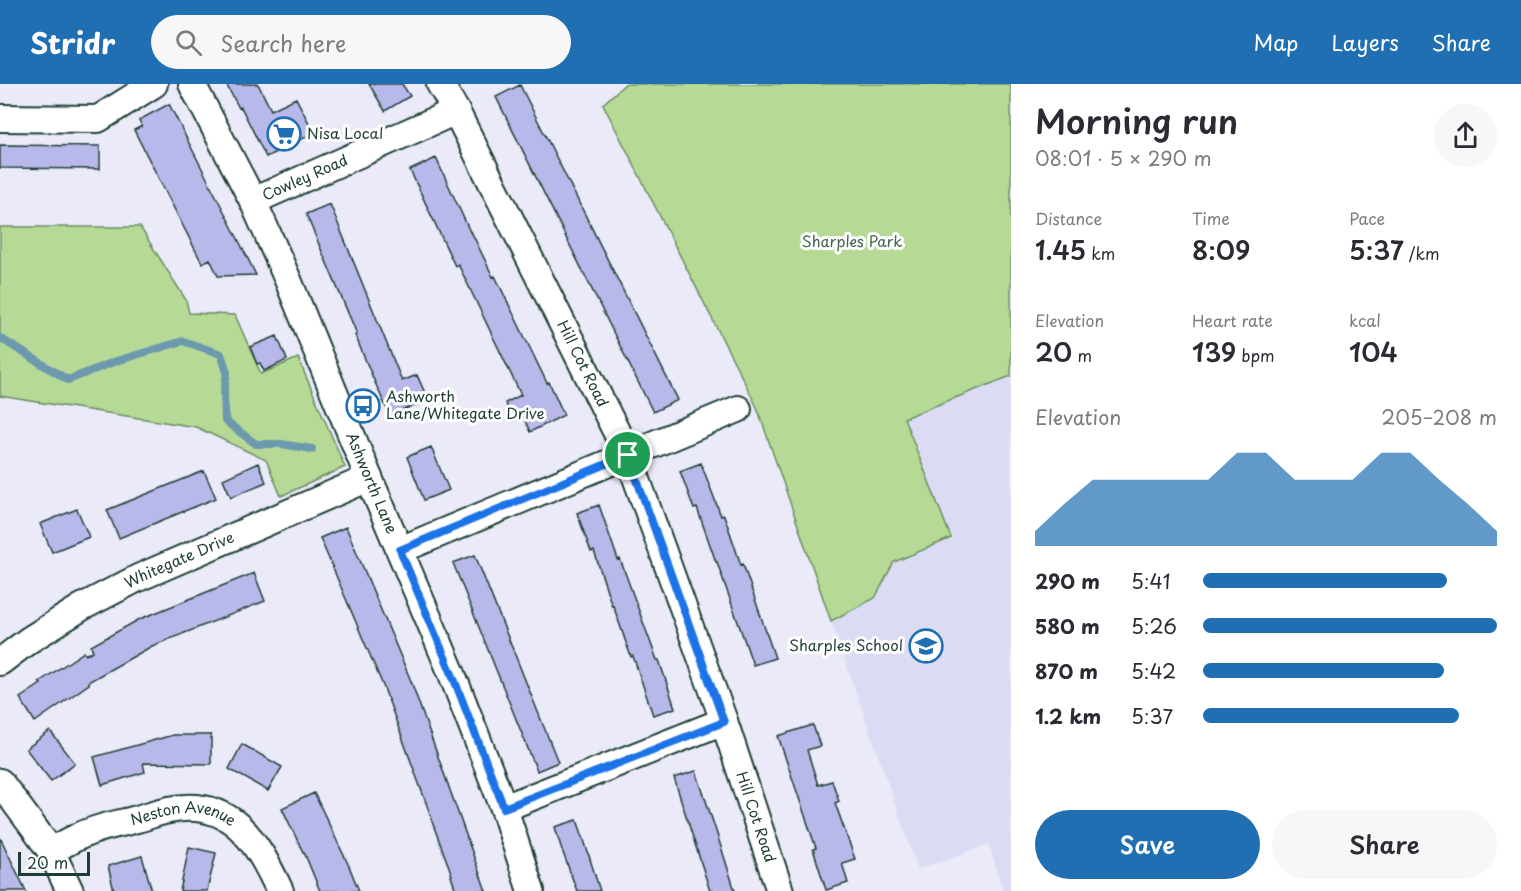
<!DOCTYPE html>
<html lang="en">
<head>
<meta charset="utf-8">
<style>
	body { margin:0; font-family:"Playpen Sans",sans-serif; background:#f7f7f7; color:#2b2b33; height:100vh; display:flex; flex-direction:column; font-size:22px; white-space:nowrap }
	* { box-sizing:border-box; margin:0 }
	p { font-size:20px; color:#7c7c81 }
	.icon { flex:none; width:33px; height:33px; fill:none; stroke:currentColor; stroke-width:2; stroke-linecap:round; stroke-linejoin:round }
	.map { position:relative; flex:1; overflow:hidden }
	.drawer { display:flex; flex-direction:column; background:#fff; width:510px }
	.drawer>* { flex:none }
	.scale { position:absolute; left:18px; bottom:15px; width:72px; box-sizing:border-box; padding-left:6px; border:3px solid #1f3d34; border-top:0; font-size:16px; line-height:21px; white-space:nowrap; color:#1f3d34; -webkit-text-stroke:4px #fff; paint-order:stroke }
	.pin { position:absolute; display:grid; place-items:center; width:51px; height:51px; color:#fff; margin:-26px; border:3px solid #fff; border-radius:50%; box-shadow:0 2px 6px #0007 }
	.round { display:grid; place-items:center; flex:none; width:63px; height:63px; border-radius:32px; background:#f7f7f7 }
	.summary { display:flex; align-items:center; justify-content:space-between; height:102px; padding:0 24px }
	h1 { font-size:33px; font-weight:600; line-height:45px }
	.metrics { display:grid; grid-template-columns:repeat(3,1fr); gap:9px; height:102px; padding:6px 24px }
	.metrics div { display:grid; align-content:center }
	.metrics b { font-size:26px; font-weight:600 }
	.metrics small { font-size:16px; font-weight:400 }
	.metrics p { font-size:16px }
	.chart { height:168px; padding:12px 24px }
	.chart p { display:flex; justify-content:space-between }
	.chart svg { width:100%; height:108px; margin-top:6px; fill:#1f6fb2; opacity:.7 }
	.cta { display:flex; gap:12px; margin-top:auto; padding:12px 24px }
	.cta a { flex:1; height:69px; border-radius:36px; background:#1f6fb2; color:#fff; font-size:24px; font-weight:600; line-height:69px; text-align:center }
	.cta a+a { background:#f7f7f7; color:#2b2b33 }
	ul { padding:0 24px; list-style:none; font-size:20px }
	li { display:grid; grid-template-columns:96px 72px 1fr; align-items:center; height:45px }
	li i { height:15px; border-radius:8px; background:#1f6fb2 }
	header { display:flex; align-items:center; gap:36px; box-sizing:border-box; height:84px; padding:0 30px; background:#1f6fb2; color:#fff }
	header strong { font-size:28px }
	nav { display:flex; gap:33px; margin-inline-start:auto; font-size:21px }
	.search { width:420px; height:54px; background:#f7f7f7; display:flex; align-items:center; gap:15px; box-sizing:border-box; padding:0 21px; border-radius:33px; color:#7c7c81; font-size:22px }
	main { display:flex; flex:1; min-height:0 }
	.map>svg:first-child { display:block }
</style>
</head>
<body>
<header>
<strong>Stridr</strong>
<div class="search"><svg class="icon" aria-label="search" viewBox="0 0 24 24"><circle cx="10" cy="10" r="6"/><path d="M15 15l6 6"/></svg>Search here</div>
<nav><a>Map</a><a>Layers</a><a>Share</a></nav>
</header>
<main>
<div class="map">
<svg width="1011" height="807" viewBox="0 0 1011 807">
	<rect width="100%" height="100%" fill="#eaeaf9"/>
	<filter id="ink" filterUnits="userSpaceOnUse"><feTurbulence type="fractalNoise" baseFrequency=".0167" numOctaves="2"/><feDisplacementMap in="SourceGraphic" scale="12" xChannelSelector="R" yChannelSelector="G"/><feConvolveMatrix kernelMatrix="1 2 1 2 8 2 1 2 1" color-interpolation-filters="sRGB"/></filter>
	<g filter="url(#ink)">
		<path fill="#dbdbf4" d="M 1011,292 L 1011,807 L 1003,807 L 989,760 L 918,785 L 831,537 L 875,514 L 894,478 L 951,454 L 904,334 Z"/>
		<path fill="#b6da95" stroke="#6a8c64" stroke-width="1.5" d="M 625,0 L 1011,0 L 1011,292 L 904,334 L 951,454 L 894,478 L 875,514 L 831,537 L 757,323 L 603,20 Z
			M 0,143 L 140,143 L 186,216 L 189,229 L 235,231 L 261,290 L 298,274 L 345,383 L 281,412 L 266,376 L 196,343 L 0,312 Z"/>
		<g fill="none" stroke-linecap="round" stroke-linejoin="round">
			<path stroke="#6c99ae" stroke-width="8" d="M 0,254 L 68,296 L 116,277 L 183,257 L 221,270 L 227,288 L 224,308 L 225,337 L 256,360 L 281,360 L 312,365"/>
		</g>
		<path fill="#b8b8ea" stroke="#1f3d34" stroke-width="1.5" d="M 226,0 L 258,0 L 271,26 L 296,14 L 314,49 L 266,73 L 241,23 L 239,24 Z
			M 369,0 L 402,0 L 410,12 L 385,27 Z
			M 520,1 L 678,316 L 653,328 L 496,13 Z
			M 169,20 L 237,153 L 256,191 L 218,192 L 210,175 L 202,179 L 134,46 L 142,42 L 139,36 Z
			M 0,61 L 100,62 L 100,85 L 0,84 Z
			M 436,74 L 471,150 L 471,147 L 493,193 L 495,192 L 547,299 L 549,298 L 564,331 L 530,348 L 523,332 L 513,337 L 505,319 L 521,311 L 458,180 L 455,182 L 410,86 Z
			M 330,120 L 402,297 L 417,291 L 428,316 L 390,332 L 373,294 L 355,251 L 357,250 L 306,130 Z
			M 277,252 L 287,276 L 264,287 L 260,279 L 257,280 L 250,263 Z
			M 431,363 L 449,406 L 424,416 L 407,373 Z
			M 258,379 L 266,398 L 231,413 L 223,395 Z
			M 701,379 L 721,432 L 724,431 L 741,481 L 743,480 L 775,574 L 753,581 L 717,478 L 716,478 L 697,424 L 694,425 L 680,387 Z
			M 204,387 L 216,414 L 119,454 L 107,426 Z
			M 599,421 L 618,476 L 620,475 L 657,576 L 659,576 L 675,624 L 653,631 L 633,572 L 631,573 L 613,521 L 612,522 L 594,467 L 591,468 L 577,429 Z
			M 77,425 L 89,453 L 52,468 L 40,440 Z
			M 346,443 L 411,597 L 486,807 L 456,807 L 451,792 L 452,791 L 431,735 L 432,735 L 384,604 L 320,454 Z
			M 475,471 L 558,678 L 537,687 L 453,479 Z
			M 254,489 L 265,517 L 152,562 L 88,598 L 89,600 L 35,638 L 20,614 L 41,600 L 39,598 L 84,568 L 86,571 L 93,567 L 91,562 L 140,535 Z
			M 813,641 L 820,662 L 807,666 L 818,701 L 832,697 L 839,717 L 835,719 L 855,775 L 842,779 L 848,799 L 826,806 L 813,765 L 816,764 L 778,652 Z
			M 50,647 L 75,679 L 51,697 L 26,665 Z
			M 173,651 L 211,651 L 211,680 L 143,679 L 145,688 L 102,701 L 94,673 Z
			M 242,660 L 282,683 L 268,707 L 229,685 Z
			M 696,687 L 715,744 L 735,807 L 710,807 L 674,694 Z
			M 314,709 L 349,782 L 359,807 L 320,807 L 304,768 L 303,768 L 282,724 Z
			M 577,736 L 584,756 L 600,807 L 577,807 L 561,763 L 555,743 Z
			M 0,753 L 26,807 L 0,807 Z
			M 189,763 L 216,769 L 207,807 L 180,807 Z
			M 142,772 L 152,807 L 114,807 L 108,782 Z"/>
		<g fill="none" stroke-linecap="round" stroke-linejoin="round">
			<defs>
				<g id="street">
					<path id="s1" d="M 192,0 L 253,117 L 288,196 L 369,394 L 452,590 L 504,724 L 531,807"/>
					<path id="s2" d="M 440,0 L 456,27 L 628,371 L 724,637 L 780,807"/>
					<path d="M 0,34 L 98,35 L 154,0"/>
					<path id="s3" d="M 253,117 L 456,27"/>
					<path d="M 400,466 L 738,325"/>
					<path id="s4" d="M 0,578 L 29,556 L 82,523 L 138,494 L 369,394"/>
					<path d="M 0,698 L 51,767 L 70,807"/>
					<path d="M 504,724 L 724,637"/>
					<path id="s5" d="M 51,767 C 61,762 70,756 80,752 C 97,743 119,740 137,735 C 148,732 158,728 169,726 C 232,713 257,758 280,807"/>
				</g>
			</defs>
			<use href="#street" stroke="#1f3d34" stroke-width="30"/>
			<use href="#street" stroke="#fff" stroke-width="26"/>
		</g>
	</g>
	<g fill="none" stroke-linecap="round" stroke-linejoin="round" filter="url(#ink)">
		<defs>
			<path id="route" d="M 628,371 L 724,638 L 504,724 L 452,590 L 400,466 Z"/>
		</defs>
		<use href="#route" stroke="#fff" stroke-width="12"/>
		<use href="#route" stroke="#1a73e8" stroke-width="8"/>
	</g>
	<defs>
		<symbol id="supermarket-ring" viewBox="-11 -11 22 22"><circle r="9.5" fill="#fff" stroke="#1f6fb2" stroke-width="1.5"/><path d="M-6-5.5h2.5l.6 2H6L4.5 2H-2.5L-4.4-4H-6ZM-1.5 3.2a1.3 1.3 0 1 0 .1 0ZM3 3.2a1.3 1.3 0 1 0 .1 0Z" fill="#1f6fb2"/></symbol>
		<symbol id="bus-ring" viewBox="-11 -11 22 22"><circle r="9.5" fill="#fff" stroke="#1f6fb2" stroke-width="1.5"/><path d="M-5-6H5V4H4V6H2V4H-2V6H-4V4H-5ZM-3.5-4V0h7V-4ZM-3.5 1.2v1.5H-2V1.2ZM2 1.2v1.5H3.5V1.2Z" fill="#1f6fb2"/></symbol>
		<symbol id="school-ring" viewBox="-11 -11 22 22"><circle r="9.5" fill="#fff" stroke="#1f6fb2" stroke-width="1.5"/><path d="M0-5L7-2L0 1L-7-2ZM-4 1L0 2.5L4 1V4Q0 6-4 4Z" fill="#1f6fb2"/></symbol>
	</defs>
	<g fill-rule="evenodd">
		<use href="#supermarket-ring" x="265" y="31" width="38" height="38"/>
		<use href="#bus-ring" x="344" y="303" width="38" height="38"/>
		<use href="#school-ring" x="907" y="543" width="38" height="38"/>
	</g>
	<g text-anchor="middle" stroke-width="6" stroke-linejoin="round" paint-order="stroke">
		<g font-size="15" fill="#1f3d34" stroke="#fff" text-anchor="start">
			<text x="307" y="55">Nisa Local</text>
			<text x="386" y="318">Ashworth<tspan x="386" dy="17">Lane/Whitegate Drive</tspan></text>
			<text x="903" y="567" text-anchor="end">Sharples School</text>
		</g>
		<g font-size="15" fill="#1f3d34" stroke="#fff">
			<text dy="5" stroke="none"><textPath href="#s3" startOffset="57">Cowley Road</textPath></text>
			<text dy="5" stroke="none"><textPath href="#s2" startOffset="314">Hill Cot Road</textPath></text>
			<text dy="5" stroke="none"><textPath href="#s1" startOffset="438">Ashworth Lane</textPath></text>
			<text dy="5" stroke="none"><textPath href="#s4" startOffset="207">Whitegate Drive</textPath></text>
			<text dy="5" stroke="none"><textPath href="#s2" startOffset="800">Hill Cot Road</textPath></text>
			<text dy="5" stroke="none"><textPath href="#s5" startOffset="140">Neston Avenue</textPath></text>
		</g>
		<g font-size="15" fill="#45644c" stroke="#fff">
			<text x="852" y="163">Sharples Park</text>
		</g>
	</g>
</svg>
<div class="scale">20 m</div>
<div class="pin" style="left:628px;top:371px;background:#1e9e55"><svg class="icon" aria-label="arrive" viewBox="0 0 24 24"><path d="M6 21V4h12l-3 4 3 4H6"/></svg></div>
</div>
<section class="drawer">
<div class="summary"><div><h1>Morning run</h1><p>08:01 · 5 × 290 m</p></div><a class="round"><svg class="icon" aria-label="share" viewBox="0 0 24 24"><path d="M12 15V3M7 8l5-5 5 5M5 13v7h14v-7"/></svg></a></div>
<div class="metrics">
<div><p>Distance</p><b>1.45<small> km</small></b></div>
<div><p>Time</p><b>8:09</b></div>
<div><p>Pace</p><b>5:37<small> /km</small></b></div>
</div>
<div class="metrics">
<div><p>Elevation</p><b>20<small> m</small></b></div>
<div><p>Heart rate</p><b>139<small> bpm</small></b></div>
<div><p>kcal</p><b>104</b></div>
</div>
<div class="chart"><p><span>Elevation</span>205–208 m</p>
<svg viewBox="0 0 160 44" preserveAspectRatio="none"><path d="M0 44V38L10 27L20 17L30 17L40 17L50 17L60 17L70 6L80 6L90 17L100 17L110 17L120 6L130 6L140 17L150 27L160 38V44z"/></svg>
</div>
<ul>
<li><b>290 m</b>5:41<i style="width:83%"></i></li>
<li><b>580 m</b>5:26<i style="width:100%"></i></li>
<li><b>870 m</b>5:42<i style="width:82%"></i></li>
<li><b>1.2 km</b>5:37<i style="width:87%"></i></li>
</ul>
<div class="cta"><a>Save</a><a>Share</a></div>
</section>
</main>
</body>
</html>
